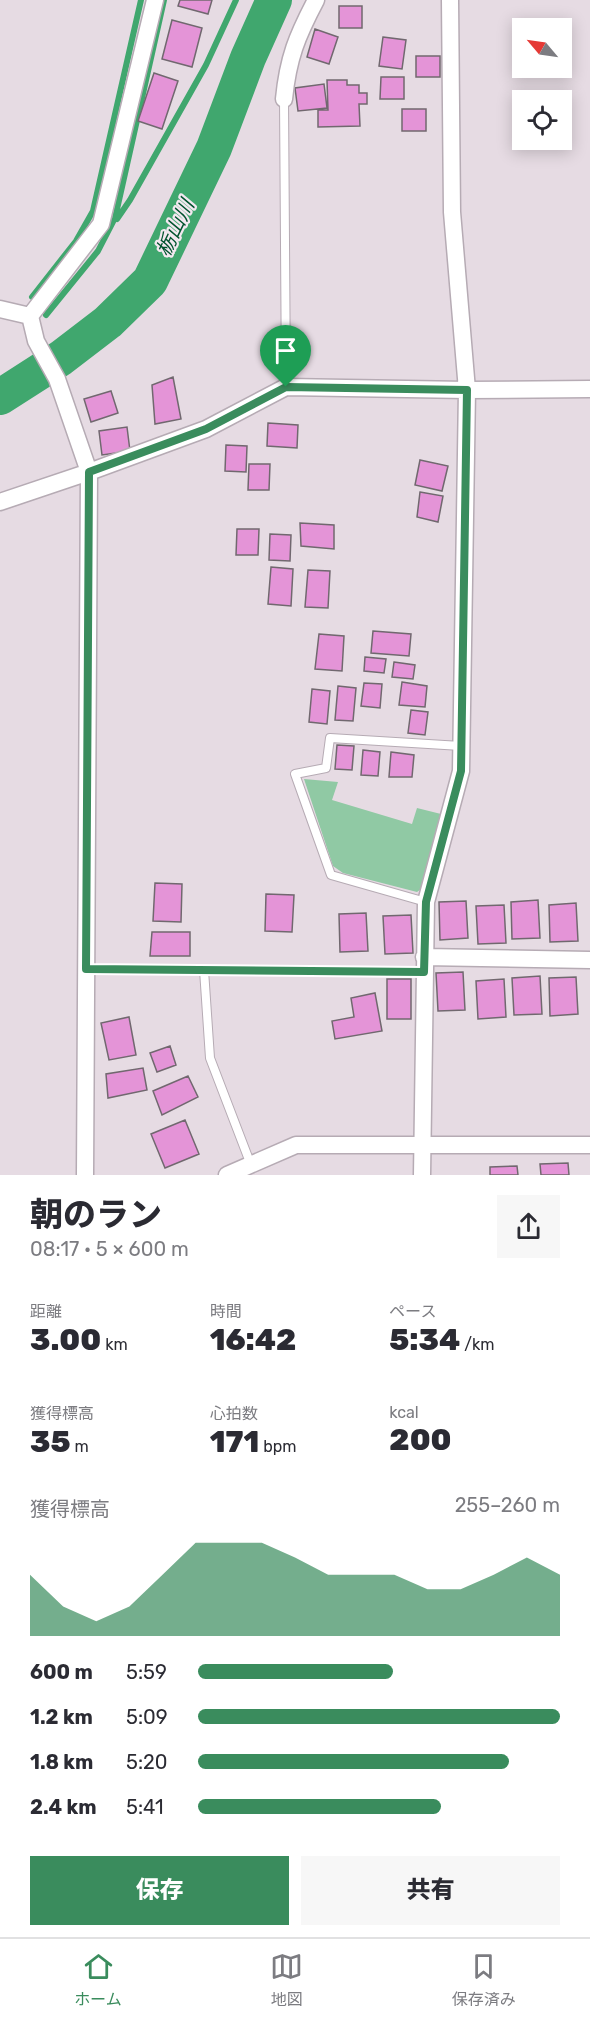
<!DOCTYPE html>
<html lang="ja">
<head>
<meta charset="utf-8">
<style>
	body { margin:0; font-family:Rubik,"Noto Sans JP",sans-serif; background:#f7f7f7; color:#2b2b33; height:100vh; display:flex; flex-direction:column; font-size:22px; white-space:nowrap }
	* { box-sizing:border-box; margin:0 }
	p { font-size:20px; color:#7c7c81 }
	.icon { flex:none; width:33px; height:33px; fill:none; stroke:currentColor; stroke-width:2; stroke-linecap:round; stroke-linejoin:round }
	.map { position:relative; height:1175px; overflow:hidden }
	.details { display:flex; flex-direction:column; background:#fff; flex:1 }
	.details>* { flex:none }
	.needle { width:39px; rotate:299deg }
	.tools { position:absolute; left:512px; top:18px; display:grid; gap:12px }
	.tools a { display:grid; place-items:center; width:60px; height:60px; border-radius:0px; background:#fff; box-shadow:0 3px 15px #0003; font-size:30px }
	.pin { position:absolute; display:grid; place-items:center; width:51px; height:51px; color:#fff; margin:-62px -26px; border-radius:50% 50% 50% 0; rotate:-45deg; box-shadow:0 0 6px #0007 }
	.pin .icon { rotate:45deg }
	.round { display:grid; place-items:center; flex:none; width:63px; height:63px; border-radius:0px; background:#f7f7f7 }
	.headline { display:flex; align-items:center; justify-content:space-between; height:102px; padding:0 30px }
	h1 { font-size:33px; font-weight:800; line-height:45px }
	.figures { display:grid; grid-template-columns:repeat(3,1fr); gap:9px; height:102px; padding:6px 30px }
	.figures div { display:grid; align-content:center }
	.figures b { font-size:30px; font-weight:800 }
	.figures small { font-size:16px; font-weight:400 }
	.figures p { font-size:16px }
	.chart { height:168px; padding:12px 30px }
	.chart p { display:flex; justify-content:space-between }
	.chart svg { width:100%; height:108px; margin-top:6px; fill:#3a8c5d; opacity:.7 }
	.primary-button { display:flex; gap:12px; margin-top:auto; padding:12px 30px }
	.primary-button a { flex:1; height:69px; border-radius:0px; background:#3a8c5d; color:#fff; font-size:24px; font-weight:800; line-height:69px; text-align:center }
	.primary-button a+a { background:#f7f7f7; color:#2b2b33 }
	ul { padding:0 30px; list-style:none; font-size:20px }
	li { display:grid; grid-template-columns:96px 72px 1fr; align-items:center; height:45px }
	li i { height:15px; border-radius:8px; background:#3a8c5d }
	.dock { display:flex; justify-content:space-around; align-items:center; height:84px; border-top:2px solid #e1e1e2; background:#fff; font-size:16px; color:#7c7c81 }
	.dock a { display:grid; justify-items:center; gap:3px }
	.dock .active { color:#3a8c5d }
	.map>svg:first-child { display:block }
</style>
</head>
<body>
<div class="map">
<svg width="590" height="1175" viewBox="0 0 590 1175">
	<rect width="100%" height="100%" fill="#e6dbe3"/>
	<path fill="#90c9a4" d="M 304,779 L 338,782 L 332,800 L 412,824 L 417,808 L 441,814 L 421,889 L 417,892 L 343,873 L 333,866 Z"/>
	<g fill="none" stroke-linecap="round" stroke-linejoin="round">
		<path stroke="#40a76e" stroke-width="6" d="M 117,219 L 130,200 L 206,65 L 236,0
			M 32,297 L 76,241 L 93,211 L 141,0
			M 46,315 L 98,251 L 115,218 L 164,0"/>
		<path stroke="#40a76e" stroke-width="36" d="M 0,397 L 61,358 L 108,322 L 150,281 L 214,148 L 248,58 L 274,0"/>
	</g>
	<path fill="#e494d7" stroke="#71686f" stroke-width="1.5" d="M 180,0 L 212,0 L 208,14 L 178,6 Z
		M 339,6 L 362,6 L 362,28 L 339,28 Z
		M 172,20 L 202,28 L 192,67 L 162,59 Z
		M 315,29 L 338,37 L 329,64 L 307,57 Z
		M 383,37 L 406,40 L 402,69 L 379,66 Z
		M 416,56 L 440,56 L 440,77 L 416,77 Z
		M 154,73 L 178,81 L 162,129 L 138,121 Z
		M 381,77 L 404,77 L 404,99 L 380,99 Z
		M 327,80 L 347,80 L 347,85 L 359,85 L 359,93 L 367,93 L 367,104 L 359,104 L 360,126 L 318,127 L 318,110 L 328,110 Z
		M 324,84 L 327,108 L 298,111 L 295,88 Z
		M 402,109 L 426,109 L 426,131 L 402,131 Z
		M 173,377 L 181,419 L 155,424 L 152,385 Z
		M 111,391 L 118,413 L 91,422 L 84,399 Z
		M 268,423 L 298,425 L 297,448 L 267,446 Z
		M 127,427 L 130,451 L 102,455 L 99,431 Z
		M 226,445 L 247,446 L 246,472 L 225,471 Z
		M 420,460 L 448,466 L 442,491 L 415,485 Z
		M 249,464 L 270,464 L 269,490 L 248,490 Z
		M 420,492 L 443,496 L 438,522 L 417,517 Z
		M 300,523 L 334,525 L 334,549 L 301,546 Z
		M 237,529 L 259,529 L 258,555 L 236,555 Z
		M 270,534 L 291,535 L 290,561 L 269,560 Z
		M 271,567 L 293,569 L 291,606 L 268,604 Z
		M 308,570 L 330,571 L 328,608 L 305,607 Z
		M 373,631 L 411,634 L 409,656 L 371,653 Z
		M 319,634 L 344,636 L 342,671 L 315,669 Z
		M 365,657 L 386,659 L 384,673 L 364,671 Z
		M 394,662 L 415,665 L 413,679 L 392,677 Z
		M 402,682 L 427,686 L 425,707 L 399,705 Z
		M 364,683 L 382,684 L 380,708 L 361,706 Z
		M 338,686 L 356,688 L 353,721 L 335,720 Z
		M 312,689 L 330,691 L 327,724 L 309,722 Z
		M 411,710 L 428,712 L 425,735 L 408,733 Z
		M 337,745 L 354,746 L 352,770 L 335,769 Z
		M 363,750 L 380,752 L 378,776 L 361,775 Z
		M 391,752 L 414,755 L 412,777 L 389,777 Z
		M 155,883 L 182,884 L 181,922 L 153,921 Z
		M 266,894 L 294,895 L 292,932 L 265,931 Z
		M 538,900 L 540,938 L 512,939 L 511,902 Z
		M 466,901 L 468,938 L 440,940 L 439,902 Z
		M 576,903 L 578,941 L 550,942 L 549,905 Z
		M 504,905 L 506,943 L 478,944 L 476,906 Z
		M 366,913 L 368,951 L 340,952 L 339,914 Z
		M 411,915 L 413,953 L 385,954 L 383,916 Z
		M 152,932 L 190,932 L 190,956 L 150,956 Z
		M 463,972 L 465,1010 L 438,1011 L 436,973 Z
		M 540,976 L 542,1014 L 514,1015 L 512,978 Z
		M 576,977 L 578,1014 L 550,1016 L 549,978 Z
		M 387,979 L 411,979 L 411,1019 L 387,1019 Z
		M 504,979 L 506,1017 L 478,1019 L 476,981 Z
		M 375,993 L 382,1031 L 335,1039 L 332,1021 L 354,1017 L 351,998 Z
		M 129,1017 L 136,1055 L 109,1060 L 101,1023 Z
		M 170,1046 L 176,1065 L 157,1072 L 150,1053 Z
		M 143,1068 L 147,1090 L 108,1098 L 106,1074 Z
		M 188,1076 L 198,1097 L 162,1115 L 153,1091 Z
		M 185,1120 L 199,1154 L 165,1168 L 151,1134 Z
		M 568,1163 L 569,1175 L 541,1175 L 540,1164 Z
		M 517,1166 L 518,1175 L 490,1175 L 490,1167 Z"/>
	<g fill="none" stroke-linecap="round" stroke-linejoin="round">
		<defs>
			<path id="service" d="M 284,99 L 286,387
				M 426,902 L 331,875 L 295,774 L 326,768 L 330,738 L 461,746
				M 86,969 L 424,972
				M 204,970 L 210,1058 L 251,1165"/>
			<path id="minor" d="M 284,99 C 288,58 297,36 316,0
				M 0,309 L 30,316
				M 30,316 L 36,341 L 57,379 L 89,472 L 85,1175
				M 30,316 L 101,224 L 155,0
				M 0,502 L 89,472 L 206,429 L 286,387 L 467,390 L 590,389
				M 424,957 L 590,960
				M 227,1175 L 296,1145 L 590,1145
				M 422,1175 L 426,902 L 461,771 L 467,390 L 452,212 L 450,0"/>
		</defs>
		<use href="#service" stroke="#b6abb4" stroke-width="10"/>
		<use href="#minor" stroke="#b6abb4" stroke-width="19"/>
		<use href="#service" stroke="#fff" stroke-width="8"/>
		<use href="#minor" stroke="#fff" stroke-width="16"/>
	</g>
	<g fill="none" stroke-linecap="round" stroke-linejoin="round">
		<defs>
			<path id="route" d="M 286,387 L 467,390 L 461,771 L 426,902 L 424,972 L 86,969 L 89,472 L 206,429 Z"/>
		</defs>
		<use href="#route" stroke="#fff" stroke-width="12"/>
		<use href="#route" stroke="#3a8c5d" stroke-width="8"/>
	</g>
	<g text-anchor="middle" stroke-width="4.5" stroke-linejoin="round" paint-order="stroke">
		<g font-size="20" font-style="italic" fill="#00532e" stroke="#f3e8f0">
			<text transform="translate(175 228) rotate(-64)" y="7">栃山川</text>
		</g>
	</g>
</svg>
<div class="tools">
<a><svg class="needle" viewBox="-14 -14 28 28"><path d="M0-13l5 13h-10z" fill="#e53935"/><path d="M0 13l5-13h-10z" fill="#7c7c81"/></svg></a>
<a><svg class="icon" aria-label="locate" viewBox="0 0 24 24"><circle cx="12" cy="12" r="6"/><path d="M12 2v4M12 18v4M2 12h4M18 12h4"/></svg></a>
</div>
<div class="pin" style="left:286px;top:387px;background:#1e9e55"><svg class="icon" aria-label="arrive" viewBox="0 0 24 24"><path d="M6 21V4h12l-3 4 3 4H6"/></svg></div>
</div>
<section class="details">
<div class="headline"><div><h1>朝のラン</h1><p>08:17 · 5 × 600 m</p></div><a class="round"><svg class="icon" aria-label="share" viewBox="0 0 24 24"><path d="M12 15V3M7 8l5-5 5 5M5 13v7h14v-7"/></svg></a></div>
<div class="figures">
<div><p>距離</p><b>3.00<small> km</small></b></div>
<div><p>時間</p><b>16:42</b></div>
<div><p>ペース</p><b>5:34<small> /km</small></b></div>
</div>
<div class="figures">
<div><p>獲得標高</p><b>35<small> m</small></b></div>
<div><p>心拍数</p><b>171<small> bpm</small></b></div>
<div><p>kcal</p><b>200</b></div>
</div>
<div class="chart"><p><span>獲得標高</span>255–260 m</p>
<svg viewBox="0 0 160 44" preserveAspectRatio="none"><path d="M0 44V19L10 32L20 38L30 32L40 19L50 6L60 6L70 6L80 12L90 19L100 19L110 19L120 25L130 25L140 19L150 12L160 19V44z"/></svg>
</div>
<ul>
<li><b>600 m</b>5:59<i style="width:54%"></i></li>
<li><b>1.2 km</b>5:09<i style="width:100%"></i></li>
<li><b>1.8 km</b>5:20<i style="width:86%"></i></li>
<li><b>2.4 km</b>5:41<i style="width:67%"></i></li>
</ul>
<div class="primary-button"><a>保存</a><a>共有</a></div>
</section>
<nav class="dock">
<a class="active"><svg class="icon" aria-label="home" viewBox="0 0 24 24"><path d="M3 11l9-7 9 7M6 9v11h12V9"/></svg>ホーム</a>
<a><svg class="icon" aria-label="map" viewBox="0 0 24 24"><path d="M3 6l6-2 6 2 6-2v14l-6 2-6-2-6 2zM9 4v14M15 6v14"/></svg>地図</a>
<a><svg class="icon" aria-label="saved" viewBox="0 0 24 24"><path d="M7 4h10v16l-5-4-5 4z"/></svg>保存済み</a>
</nav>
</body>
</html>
